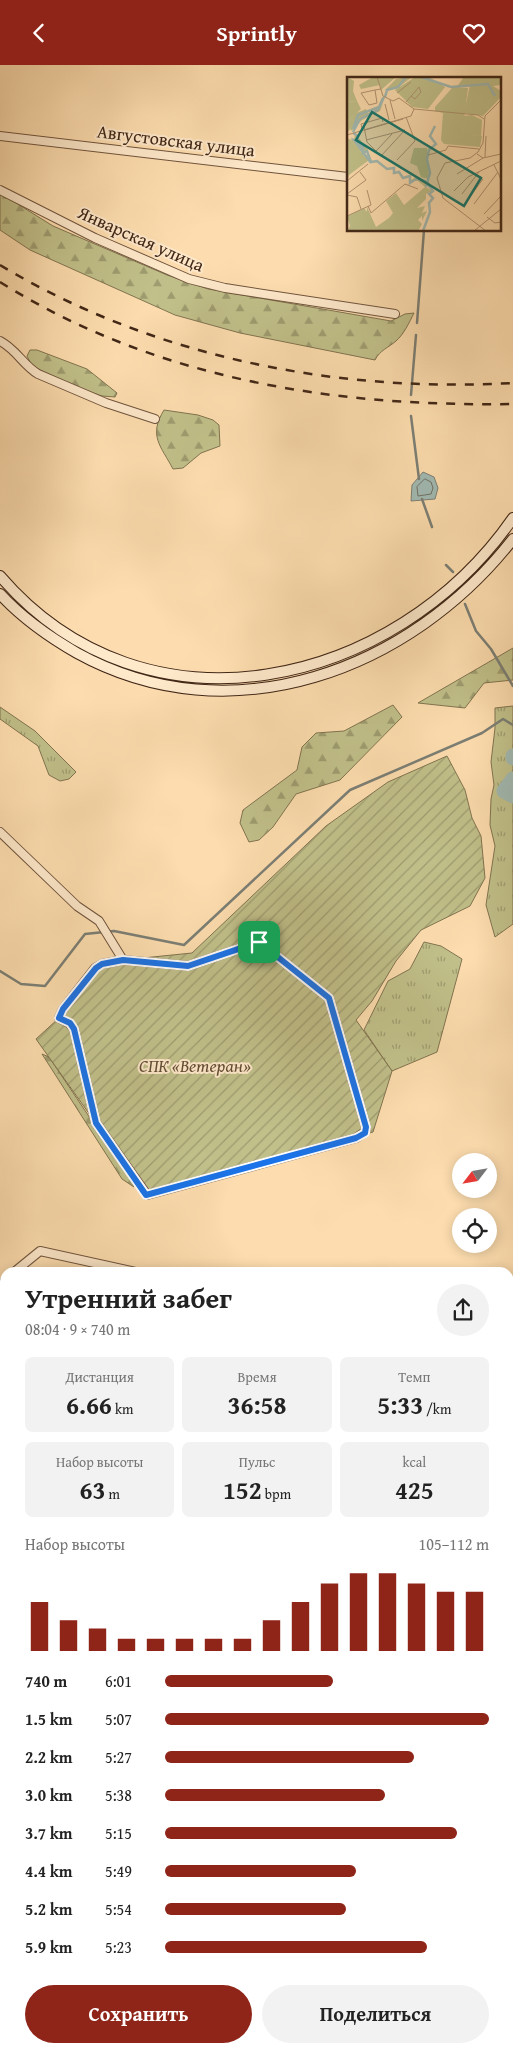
<!DOCTYPE html>
<html lang="ru">
<head>
<meta charset="utf-8">
<style>
	body { margin:0; font-family:"Gentium Book Plus",serif; background:#f2f2f2; color:#222; height:100vh; display:flex; flex-direction:column; font-size:19px; white-space:nowrap }
	* { box-sizing:border-box; margin:0 }
	p { font-size:16px; color:#767676 }
	.icon { flex:none; width:28px; height:28px; fill:none; stroke:currentColor; stroke-width:2; stroke-linecap:round; stroke-linejoin:round }
	.map { position:relative; flex:1; overflow:hidden }
	.side { position:absolute; left:0px; top:1202px; width:514px; height:786px; display:flex; flex-direction:column; background:#fff; border-radius:15px 15px 0 0; box-shadow:0 2px 12px #0003 }
	.side>* { flex:none }
	.needle { width:32px; rotate:239deg }
	.buttons { position:absolute; left:452px; top:1088px; display:grid; gap:10px }
	.buttons a { display:grid; place-items:center; width:45px; height:45px; border-radius:50%; background:#fff; box-shadow:0 2px 12px #0003; font-size:25px }
	.pin { position:absolute; display:grid; place-items:center; width:42px; height:42px; color:#fff; margin:-21px; border-radius:10px; box-shadow:0 2px 8px #0006 }
	.round { display:grid; place-items:center; flex:none; width:52px; height:52px; border-radius:26px; background:#f2f2f2 }
	.overview { display:flex; align-items:center; justify-content:space-between; height:85px; padding:0 25px }
	h1 { font-size:28px; font-weight:600; line-height:38px }
	.figures { display:grid; grid-template-columns:repeat(3,1fr); gap:8px; height:85px; padding:5px 25px }
	.figures div { display:grid; align-content:center; border-radius:8px; background:#f2f2f2; text-align:center }
	.figures b { font-size:25px; font-weight:600 }
	.figures small { font-size:14px; font-weight:400 }
	.figures p { font-size:14px }
	.chart { height:140px; padding:10px 25px }
	.chart p { display:flex; justify-content:space-between }
	.chart svg { width:100%; height:90px; margin-top:5px; stroke:#8f2418; stroke-width:6 }
	.action { display:flex; gap:10px; margin-top:auto; padding:10px 25px }
	.action a { flex:1; height:58px; border-radius:30px; background:#8f2418; color:#fff; font-size:20px; font-weight:600; line-height:58px; text-align:center }
	.action a+a { background:#f2f2f2; color:#222 }
	ul { padding:0 25px; list-style:none; font-size:16px }
	li { display:grid; grid-template-columns:80px 60px 1fr; align-items:center; height:38px }
	li i { height:12px; border-radius:6px; background:#8f2418 }
	header { display:flex; justify-content:space-between; align-items:center; height:65px; padding:0 25px; background:#8f2418; color:#fff; font-size:22px; font-weight:600 }
	.map>svg:first-child { display:block }
</style>
</head>
<body>
<header><svg class="icon" aria-label="back" viewBox="0 0 24 24"><path d="M15 5l-7 7 7 7"/></svg>Sprintly<svg class="icon" aria-label="heart" viewBox="0 0 24 24"><path d="M12 20l-8-8c-3-5 5-10 8-4 3-6 11-1 8 4z"/></svg></header>
<div class="map">
<svg width="513" height="1988" viewBox="0 0 513 1988">
	<defs>
		<pattern id="grass-tufts" width="24" height="20" patternUnits="userSpaceOnUse" patternTransform="scale(1.25)"><rect width="24" height="20" fill="#c1c08a"/><path d="M3 7l-1-3M5 7V3M7 7l1-3M15 17l-1-3M17 17v-4M19 17l1-3" fill="none" stroke="#9e9c70"/></pattern>
		<pattern id="forest-firs" width="22" height="20" patternUnits="userSpaceOnUse" patternTransform="scale(1.25)"><rect width="22" height="20" fill="#c1c08a"/><path d="M5 1l3.5 6h-7zM16 11l3.5 6h-7z" fill="#9e9c70"/></pattern>
		<pattern id="garden-furrows" width="10" height="10" patternUnits="userSpaceOnUse" patternTransform="scale(1.25)"><rect width="10" height="10" fill="#c1c08a"/><path d="M-1 1l2-2M0 10L10 0M9 11l2-2" fill="none" stroke="#9e9c70"/></pattern>
	</defs>
	<rect width="100%" height="100%" fill="#fdddaf"/>
	<filter id="stains"><feTurbulence type="fractalNoise" baseFrequency=".004" numOctaves="4"/><feColorMatrix values="0 0 0 0 .2 0 0 0 0 .09 0 0 0 0 .02 0 0 0 .5 -.17"/></filter>
	<radialGradient id="worn" r=".72"><stop offset=".6" stop-color="#630" stop-opacity="0"/><stop offset="1" stop-color="#630" stop-opacity=".3"/></radialGradient>
	<path fill="url(#grass-tufts)" stroke="#817450" d="M 513,641 L 513,859 L 495,872 L 486,840 L 495,781 L 490,760 L 491,734 L 494,720 L 491,697 L 495,663 L 495,643 Z
		M 0,642 L 35,666 L 76,707 L 69,714 L 60,716 L 49,710 L 38,681 L 0,654 Z
		M 424,877 L 441,881 L 462,894 L 437,987 L 392,1006 L 364,965 L 388,916 L 410,904 Z
		M 0,1374 L 5,1375 L 5,1395 L 0,1394 Z
		M 509,1488 L 513,1489 L 513,1517 L 509,1516 Z
		M 513,1868 L 513,1988 L 430,1988 L 432,1984 L 509,1984 L 509,1873 Z
		M 5,1954 L 5,1984 L 103,1984 L 107,1988 L 0,1988 L 0,1956 Z"/>
	<path fill="url(#forest-firs)" stroke="#817450" d="M 0,128 L 53,161 L 167,210 L 208,224 L 391,256 L 405,249 L 414,248 C 409,258 404,269 396,276 C 388,283 380,285 375,295 L 240,268 L 175,250 L 30,185 L 0,165 Z
		M 30,285 L 37,285 L 87,304 L 117,328 L 115,332 L 102,331 L 79,323 L 32,301 L 27,291 Z
		M 164,345 L 198,350 L 213,355 L 219,360 L 220,381 L 201,388 L 183,403 L 173,404 C 161,381 148,371 164,345 Z
		M 513,583 L 513,615 L 484,618 L 465,643 L 418,638 Z
		M 393,640 L 402,652 L 340,715 L 296,729 L 273,762 L 259,775 L 249,777 L 240,758 L 243,745 L 297,705 L 302,682 L 316,668 L 344,666 Z
		M 42,989 L 49,992 L 131,1114 L 134,1122 L 122,1114 Z"/>
	<path fill="url(#garden-furrows)" stroke="#817450" d="M 447,691 L 465,725 L 472,753 L 481,771 L 485,813 L 470,841 L 421,865 L 396,896 L 372,936 L 356,955 L 392,1006 L 373,1067 L 147,1130 L 36,974 L 59,953 L 95,903 L 123,895 L 192,888 L 326,761 L 388,717 Z"/>
	<path fill="#a1bab3" stroke="#7b7f75" d="M 423,407 L 434,412 L 438,423 L 435,434 L 411,436 L 412,420 Z"/>
	<g fill="none" stroke-linecap="round" stroke-linejoin="round">
		<path stroke="#717065" stroke-width="1" d="M 425,414 L 431,417 L 433,423 L 431,429 L 418,431 L 417,422 Z"/>
		<path stroke="#7b7f75" stroke-width="2.5" d="M 417,258 L 424,165
			M 411,330 L 416,270
			M 411,351 L 419,414
			M 422,434 L 432,462
			M 446,500 L 453,507
			M 465,539 L 476,566 L 491,584 L 513,621
			M 0,906 L 21,919 L 45,921 L 85,869 L 114,866 L 184,880 L 350,725 L 482,668 L 503,654 L 513,660
			M 509,1872 L 513,1872"/>
		<path stroke="#a1bab3" stroke-width="15" d="M 513,691 L 513,693
			M 513,714 L 504,726 L 513,731
			M 509,1954 L 513,1955
			M 0,1971 L 5,1972
			M 65,1984 L 71,1988
			M 500,1984 L 502,1988
			M 427,1988 L 429,1984"/>
		<defs>
			<path id="street" d="M 0,71 L 348,112
				M 0,125 L 95,173 L 189,214 L 225,223 L 395,249
				M 0,276 C 16,284 23,300 38,309 L 106,338 L 155,354
				M 0,767 L 77,841 L 99,856 L 123,895
				M 259,877 L 329,933 L 366,1062 L 365,1067 L 356,1073 L 147,1130 L 96,1058 L 74,964 L 69,958 L 59,953 L 63,944 L 95,903 L 102,899 L 123,895 L 188,901 Z
				M 13,1208 L 40,1186 L 140,1208
				M 0,1223 L 5,1216
				M 0,1400 L 5,1401
				M 0,1423 L 5,1428
				M 509,1520 L 513,1522
				M 509,1569 L 513,1551
				M 0,1659 L 5,1664
				M 0,1808 L 5,1802
				M 186,1984 L 191,1988"/>
			<path id="secondary" d="M 0,511 C 146,681 395,623 513,453
				M 0,529 C 22,553 49,572 77,588 C 231,673 411,605 513,474
				M 0,1729 L 5,1734
				M 275,1984 L 280,1988"/>
		</defs>
		<use href="#street" stroke="#70543d" stroke-width="10"/>
		<use href="#secondary" stroke="#412717" stroke-width="12"/>
		<use href="#street" stroke="#fee9cb" stroke-width="8"/>
		<use href="#secondary" stroke="#fee9cb" stroke-width="10"/>
		<path stroke="#412717" stroke-width="2.5" stroke-dasharray="9 9" stroke-linecap="butt" d="M 0,200 C 153,292 336,328 513,318
			M 0,217 C 155,314 333,342 513,339"/>
	</g>
	<g fill="none" stroke-linecap="round" stroke-linejoin="round">
		<defs>
			<path id="route" d="M 259,877 L 329,933 L 366,1062 L 365,1068 L 356,1073 L 146,1130 L 96,1058 L 74,964 L 70,958 L 59,953 L 63,944 L 96,903 L 102,899 L 123,895 L 188,901 Z"/>
		</defs>
		<use href="#route" stroke="#fff" stroke-width="10"/>
		<use href="#route" stroke="#1a73e8" stroke-width="6"/>
	</g>
	<g text-anchor="middle" stroke-width="4" stroke-linejoin="round" paint-order="stroke">
		<g font-size="18" fill="#412717" stroke="#fee9cb">
			<text transform="translate(176 76) rotate(7)" y="6">Августовская улица</text>
			<text transform="translate(141 174) rotate(24)" y="6">Январская улица</text>
		</g>
		<g font-size="18" font-style="italic" fill="#614d34" stroke="#fee9cb">
			<text x="195" y="1007">СПК «Ветеран»</text>
		</g>
	</g>
	<g transform="translate(347 12)">
		<rect width="154" height="154" fill="#fdddaf"/>
		<path d="M 0,0 L 7,4 L 6,14 L 10,24 L 0,25 ZM 36,26 L 33,34 L 15,43 L 4,54 L 2,43 L 9,36 L 19,32 L 21,36 L 33,31 ZM 8,56 L 21,73 L 18,76 L 13,74 L 2,62 L 7,63 ZM 70,99 L 83,106 L 79,110 L 85,114 L 79,117 L 79,122 L 70,131 L 78,129 L 75,136 L 80,134 L 75,144 L 75,139 L 71,143 L 75,147 L 71,154 L 0,154 L 3,149 L 0,139 L 17,131 L 20,135 L 20,130 L 29,150 L 42,141 L 46,136 L 39,124 L 49,116 L 57,128 L 78,110 L 71,104 L 63,104 Z" fill="#c1c08a"/>
		<path d="M 117,0 L 154,0 L 154,8 L 146,9 L 154,14 L 154,20 L 136,39 L 117,36 L 123,8 L 109,11 ZM 10,24 L 14,32 L 2,43 L 5,51 L 0,55 L 0,25 ZM 125,38 L 135,43 L 134,59 L 115,58 L 116,39 Z" fill="#c1c08a"/>
		<path d="M 61,0 L 65,0 L 49,12 L 38,13 L 49,2 Z" fill="#c1c08a"/>
		<path d="M 26,0 L 49,0 L 34,13 L 33,8 L 14,12 L 12,8 ZM 68,0 L 82,0 L 98,10 L 81,32 L 65,30 L 48,13 ZM 106,10 L 121,11 L 115,57 L 135,59 L 133,70 L 97,67 L 94,63 L 96,36 L 88,34 L 88,30 ZM 0,60 L 22,83 L 2,98 L 0,104 ZM 67,71 L 80,71 L 82,102 L 74,100 L 70,89 L 63,86 Z" fill="#c1c08a"/>
		<path fill="none" stroke="#a1bab3" stroke-width="2.5" d="M 74,0 L 104,10 L 141,7 L 148,19M 38,20 L 40,13 L 51,10 L 59,0M 6,52 L 11,38 L 32,30 L 36,21M 6,55 L 13,42 L 31,33 L 37,20M 6,56 L 11,59 L 10,65 L 16,70 L 16,76 L 20,74 L 24,85 L 30,84 L 40,92 L 47,91 L 47,96 L 52,95 L 56,101 L 63,99 L 63,106 L 69,102 L 78,104 L 86,114 L 82,117 L 86,121 L 82,126 L 83,135 L 76,154M 10,64 L 7,63 L 24,86M 79,110 L 83,96 L 80,82 L 82,73 L 89,67 L 83,59 L 88,49"/>
		<path fill="none" stroke="#b29472" stroke-width="1" d="M 30,0 L 36,19 L 46,24 L 52,21 L 67,32 L 131,38 L 137,42M 28,13 L 30,26 L 22,28 L 14,16 L 28,13 L 34,12M 50,16 L 64,5M 64,19 L 68,22 L 74,15 L 72,10M 43,23 L 48,42M 59,25 L 72,10M 38,27 L 42,43M 17,50 L 20,65 L 34,79 L 58,53M 15,51 L 14,47 L 35,41 L 36,45M 18,53 L 56,42M 0,58 L 64,39 L 67,32M 19,63 L 58,53M 29,74 L 45,57M 130,77 L 136,81 L 154,77M 81,78 L 99,73 L 101,69 L 132,72M 138,80 L 139,59M 50,83 L 68,64 L 59,40M 147,88 L 154,102M 110,97 L 136,81M 0,104 L 21,87M 107,114 L 121,100 L 154,84M 0,117 L 19,103 L 13,95M 115,117 L 132,95M 0,118 L 10,120 L 14,132M 122,121 L 136,102M 127,127 L 151,95M 21,129 L 24,136 L 58,107 L 71,112M 137,137 L 154,119M 0,139 L 24,128 L 20,113M 140,140 L 148,146 L 154,145M 127,154 L 154,132M 139,154 L 96,121 L 90,101 L 98,86 L 123,81 L 131,75 L 136,66 L 138,39 L 154,23"/>
		<path fill="#0f766e" fill-opacity="0.15" stroke="#0f766e" stroke-width="2.5" d="M 25,35 L 134,101 L 117,129 L 9,63 Z"/>
		<rect width="154" height="154" fill="none" stroke="#412717" stroke-width="2.5"/>
	</g>
	<rect width="100%" height="100%" filter="url(#stains)"/>
	<rect width="100%" height="100%" fill="url(#worn)"/>
</svg>
<div class="buttons">
<a><svg class="needle" viewBox="-14 -14 28 28"><path d="M0-13l5 13h-10z" fill="#e53935"/><path d="M0 13l5-13h-10z" fill="#767676"/></svg></a>
<a><svg class="icon" aria-label="locate" viewBox="0 0 24 24"><circle cx="12" cy="12" r="6"/><path d="M12 2v4M12 18v4M2 12h4M18 12h4"/></svg></a>
</div>
<div class="pin" style="left:259px;top:877px;background:#1e9e55"><svg class="icon" aria-label="arrive" viewBox="0 0 24 24"><path d="M6 21V4h12l-3 4 3 4H6"/></svg></div>
<section class="side">
<div class="overview"><div><h1>Утренний забег</h1><p>08:04 · 9 × 740 m</p></div><a class="round"><svg class="icon" aria-label="share" viewBox="0 0 24 24"><path d="M12 15V3M7 8l5-5 5 5M5 13v7h14v-7"/></svg></a></div>
<div class="figures">
<div><p>Дистанция</p><b>6.66<small> km</small></b></div>
<div><p>Время</p><b>36:58</b></div>
<div><p>Темп</p><b>5:33<small> /km</small></b></div>
</div>
<div class="figures">
<div><p>Набор высоты</p><b>63<small> m</small></b></div>
<div><p>Пульс</p><b>152<small> bpm</small></b></div>
<div><p>kcal</p><b>425</b></div>
</div>
<div class="chart"><p><span>Набор высоты</span>105–112 m</p>
<svg viewBox="0 0 160 44" preserveAspectRatio="none"><path d="M5 44V20M15 44V29M25 44V33M35 44V38M45 44V38M55 44V38M65 44V38M75 44V38M85 44V29M95 44V20M105 44V11M115 44V6M125 44V6M135 44V11M145 44V15M155 44V15"/></svg>
</div>
<ul>
<li><b>740 m</b>6:01<i style="width:52%"></i></li>
<li><b>1.5 km</b>5:07<i style="width:100%"></i></li>
<li><b>2.2 km</b>5:27<i style="width:77%"></i></li>
<li><b>3.0 km</b>5:38<i style="width:68%"></i></li>
<li><b>3.7 km</b>5:15<i style="width:90%"></i></li>
<li><b>4.4 km</b>5:49<i style="width:59%"></i></li>
<li><b>5.2 km</b>5:54<i style="width:56%"></i></li>
<li><b>5.9 km</b>5:23<i style="width:81%"></i></li>
</ul>
<div class="action"><a>Сохранить</a><a>Поделиться</a></div>
</section>
</div>
</body>
</html>
